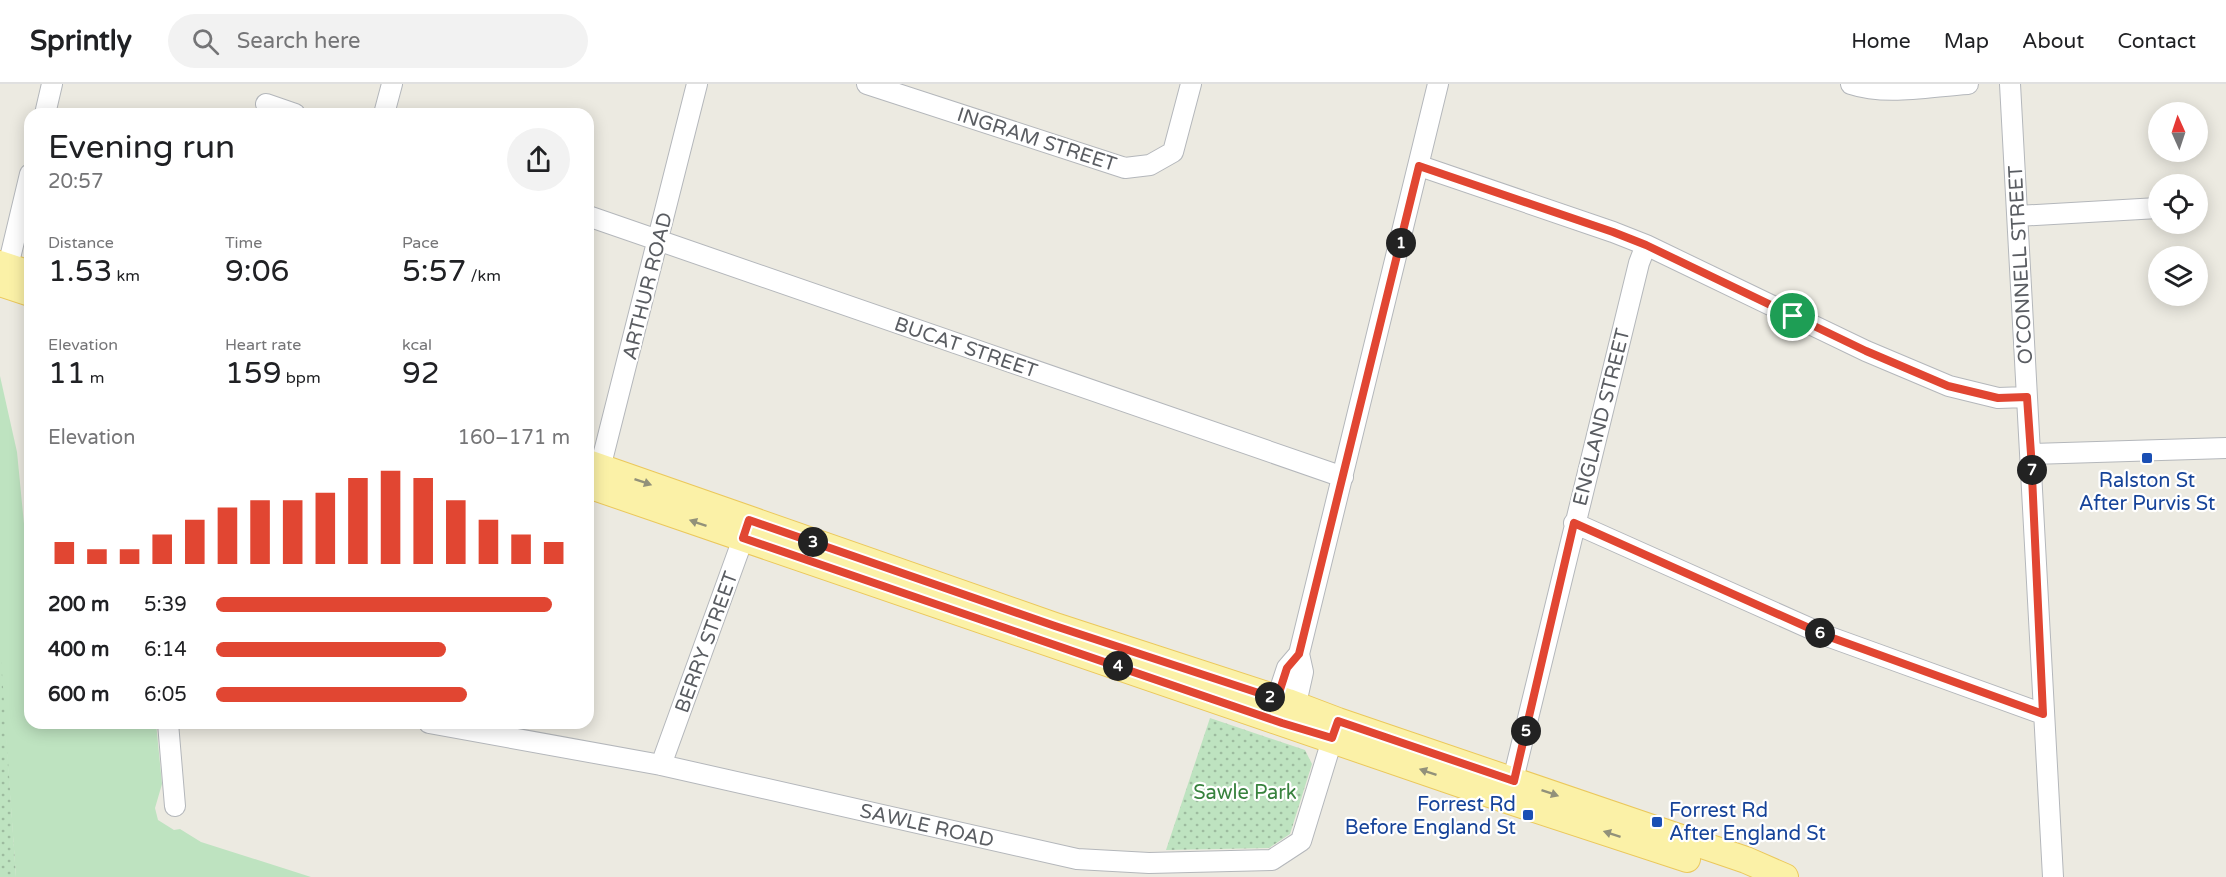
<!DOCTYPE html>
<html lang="en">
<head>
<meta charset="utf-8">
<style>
	body { margin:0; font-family:"Varela Round",sans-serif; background:#f2f2f2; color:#202124; height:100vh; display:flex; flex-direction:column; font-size:22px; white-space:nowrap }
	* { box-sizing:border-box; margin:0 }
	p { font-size:20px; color:#757577 }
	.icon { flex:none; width:33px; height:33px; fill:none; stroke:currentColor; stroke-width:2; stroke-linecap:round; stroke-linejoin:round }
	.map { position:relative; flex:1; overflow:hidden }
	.panel { position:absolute; left:24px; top:24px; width:570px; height:621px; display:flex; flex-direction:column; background:#fff; border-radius:18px; box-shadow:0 3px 15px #0003 }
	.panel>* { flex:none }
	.needle { width:39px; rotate:357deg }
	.tools { position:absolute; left:2148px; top:18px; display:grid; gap:12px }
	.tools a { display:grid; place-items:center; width:60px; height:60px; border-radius:50%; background:#fff; box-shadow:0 3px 15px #0003; font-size:30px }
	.pin { position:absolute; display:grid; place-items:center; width:51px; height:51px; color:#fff; margin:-26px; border:3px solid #fff; border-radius:50%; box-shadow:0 2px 6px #0007 }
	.km { position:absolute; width:30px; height:30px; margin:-15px; border-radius:50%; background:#222; color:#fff; font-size:16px; line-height:30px; text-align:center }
	.round { display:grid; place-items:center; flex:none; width:63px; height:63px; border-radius:32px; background:#f2f2f2 }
	.head { display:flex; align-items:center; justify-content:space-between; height:102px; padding:0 24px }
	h1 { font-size:33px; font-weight:600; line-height:45px }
	.figures { display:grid; grid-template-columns:repeat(3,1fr); gap:9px; height:102px; padding:6px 24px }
	.figures div { display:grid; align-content:center }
	.figures b { font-size:30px; font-weight:600 }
	.figures small { font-size:16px; font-weight:400 }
	.figures p { font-size:16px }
	.chart { height:168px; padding:12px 24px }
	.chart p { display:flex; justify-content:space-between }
	.chart svg { width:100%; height:108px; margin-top:6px; stroke:#e14632; stroke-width:6 }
	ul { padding:0 24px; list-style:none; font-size:20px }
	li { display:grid; grid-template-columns:96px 72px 1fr; align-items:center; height:45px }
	li i { height:15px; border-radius:8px; background:#e14632 }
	header { display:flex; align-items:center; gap:36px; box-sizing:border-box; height:84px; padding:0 30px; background:#fff; border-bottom:2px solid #e0e0e0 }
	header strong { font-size:28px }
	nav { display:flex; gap:33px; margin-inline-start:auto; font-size:21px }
	.search { width:420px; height:54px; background:#f2f2f2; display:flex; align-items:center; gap:15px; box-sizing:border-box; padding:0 21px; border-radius:33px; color:#757577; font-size:22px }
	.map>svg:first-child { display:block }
</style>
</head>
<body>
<header>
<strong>Sprintly</strong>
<div class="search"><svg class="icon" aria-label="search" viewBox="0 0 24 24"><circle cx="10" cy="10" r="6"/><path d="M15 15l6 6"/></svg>Search here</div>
<nav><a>Home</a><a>Map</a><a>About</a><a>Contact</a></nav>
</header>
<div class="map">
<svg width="2226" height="793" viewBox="0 0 2226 793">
	<defs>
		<pattern id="park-dots" width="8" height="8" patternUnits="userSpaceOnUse" patternTransform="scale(1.5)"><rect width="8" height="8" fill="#bee3c0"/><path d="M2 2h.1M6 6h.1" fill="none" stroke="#9dbb9f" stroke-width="1.8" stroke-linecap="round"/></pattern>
	</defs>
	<rect width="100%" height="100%" fill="#eceae1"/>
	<path fill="#bee3c0" d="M 0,292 L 17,368 L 28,481 L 30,481 L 30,639 L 156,639 L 162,700 L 155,724 L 158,736 L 174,746 L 180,745 L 201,758 L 311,793 L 16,793 L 0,572 Z"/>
	<path fill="url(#park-dots)" d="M 0,559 L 16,793 L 0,793 Z
		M 1210,634 L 1305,666 L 1312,680 L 1290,750 L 1269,764 L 1166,766 Z"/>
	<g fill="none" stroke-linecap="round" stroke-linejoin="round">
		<defs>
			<path id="minor" d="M 867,0 L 1125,84 L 1150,81 L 1173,68 L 1191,0
				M 1851,0 C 1887,12 1931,2 1968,0
				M 2010,0 L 2053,793
				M 266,20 L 295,30
				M 45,30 L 52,0
				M 384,30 L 392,0
				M 1420,82 L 1613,148 L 1646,161 L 1866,267 L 1949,302 L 1998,314 L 2027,313
				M 588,132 L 1343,393
				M 2018,132 L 2158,124
				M 5,195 L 30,90
				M 2031,370 L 2226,364
				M 597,396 L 697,0
				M 1574,439 L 1827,552 L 2043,630
				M 1273,626 L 1287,584 L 1299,570
				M 1293,633 L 1303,588 L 1299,570 L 1438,0
				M 168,639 L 175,722
				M 429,639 L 661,681 L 1077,775 L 1149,779 L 1272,776 L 1301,757 L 1336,643
				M 661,681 L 748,441
				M 1510,708 L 1639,179 L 1646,161"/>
			<path id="major" d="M 0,180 L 30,190
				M 0,199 L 30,209
				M 588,379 L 1055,542 L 1288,618 L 1338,637 L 1746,776 L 1785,793
				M 588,401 L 1507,716 L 1687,775"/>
		</defs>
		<use href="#minor" stroke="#b4b7bb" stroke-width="22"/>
		<use href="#major" stroke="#ebc85c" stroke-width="28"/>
		<use href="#minor" stroke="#fff" stroke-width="20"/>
		<use href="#major" stroke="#fbf1a7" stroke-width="26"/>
	</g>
	<defs><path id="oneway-solid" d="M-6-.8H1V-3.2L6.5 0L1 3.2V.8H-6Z" transform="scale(1.5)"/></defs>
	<g fill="#92917a">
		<use href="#oneway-solid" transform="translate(643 398) rotate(19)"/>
		<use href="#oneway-solid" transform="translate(698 439) rotate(-161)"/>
		<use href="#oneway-solid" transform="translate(1428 688) rotate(-161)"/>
		<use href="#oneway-solid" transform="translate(1550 709) rotate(19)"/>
		<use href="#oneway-solid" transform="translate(1612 750) rotate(-162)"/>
	</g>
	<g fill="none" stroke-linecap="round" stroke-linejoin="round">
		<defs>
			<path id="route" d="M 1419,82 L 1613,148 L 1646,161 L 1866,267 L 1948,302 L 1998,314 L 2027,313 L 2031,370 L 2043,630 L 1827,552 L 1574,439 L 1514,697 L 1338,637 L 1332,654 L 1282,639 L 743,454 L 749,436 L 1055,542 L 1277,615 L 1287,584 L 1299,570 Z"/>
		</defs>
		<use href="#route" stroke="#fff" stroke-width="12"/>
		<use href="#route" stroke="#e14632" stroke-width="8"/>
	</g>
	<g fill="#1a4fb4" stroke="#fff" stroke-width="2">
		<rect x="2141" y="368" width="12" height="12" rx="3"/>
		<rect x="1522" y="725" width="12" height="12" rx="3"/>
		<rect x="1651" y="732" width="12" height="12" rx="3"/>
	</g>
	<g text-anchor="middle" stroke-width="4.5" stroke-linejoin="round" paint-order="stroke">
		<g font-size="20" fill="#5a5d62" stroke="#fff">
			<text transform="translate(1037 55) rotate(18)" y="7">INGRAM STREET</text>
			<text transform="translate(2020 181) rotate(-93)" y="7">O'CONNELL STREET</text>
			<text transform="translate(647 202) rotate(-76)" y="7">ARTHUR ROAD</text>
			<text transform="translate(966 263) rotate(19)" y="7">BUCAT STREET</text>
			<text transform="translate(1601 333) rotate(-76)" y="7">ENGLAND STREET</text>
			<text transform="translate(706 558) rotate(-70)" y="7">BERRY STREET</text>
			<text transform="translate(927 741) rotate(13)" y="7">SAWLE ROAD</text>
		</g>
		<g font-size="20" fill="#164399" stroke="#fff">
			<text x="2147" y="403">Ralston St<tspan x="2147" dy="23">After Purvis St</tspan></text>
			<text x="1516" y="727" text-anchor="end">Forrest Rd<tspan x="1516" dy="23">Before England St</tspan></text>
			<text x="1669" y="733" text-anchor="start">Forrest Rd<tspan x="1669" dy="23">After England St</tspan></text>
		</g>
		<g font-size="20" fill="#38823e" stroke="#fff">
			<text x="1245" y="715">Sawle Park</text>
		</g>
	</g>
</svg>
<div class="tools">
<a><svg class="needle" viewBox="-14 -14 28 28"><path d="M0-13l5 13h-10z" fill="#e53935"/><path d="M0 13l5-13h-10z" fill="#757577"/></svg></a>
<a><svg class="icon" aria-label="locate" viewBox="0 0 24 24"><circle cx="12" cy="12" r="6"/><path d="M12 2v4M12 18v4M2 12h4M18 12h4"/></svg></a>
<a><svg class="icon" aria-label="layers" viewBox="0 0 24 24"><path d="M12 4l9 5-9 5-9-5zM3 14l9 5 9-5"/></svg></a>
</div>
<div class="pin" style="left:1793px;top:232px;background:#1e9e55"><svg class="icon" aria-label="arrive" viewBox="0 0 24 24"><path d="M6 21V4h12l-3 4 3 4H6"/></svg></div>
<b class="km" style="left:1401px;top:159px">1</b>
<b class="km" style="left:1270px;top:613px">2</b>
<b class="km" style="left:813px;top:458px">3</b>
<b class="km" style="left:1118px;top:582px">4</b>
<b class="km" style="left:1526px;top:647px">5</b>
<b class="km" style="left:1820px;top:549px">6</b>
<b class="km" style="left:2032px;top:386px">7</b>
<section class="panel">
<div class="head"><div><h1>Evening run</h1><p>20:57</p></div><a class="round"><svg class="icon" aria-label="share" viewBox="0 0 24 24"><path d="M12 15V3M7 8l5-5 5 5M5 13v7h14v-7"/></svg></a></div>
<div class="figures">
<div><p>Distance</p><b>1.53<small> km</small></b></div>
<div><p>Time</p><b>9:06</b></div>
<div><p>Pace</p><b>5:57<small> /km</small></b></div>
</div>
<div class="figures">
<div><p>Elevation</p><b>11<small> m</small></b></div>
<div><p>Heart rate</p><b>159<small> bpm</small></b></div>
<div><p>kcal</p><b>92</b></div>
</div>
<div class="chart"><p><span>Elevation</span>160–171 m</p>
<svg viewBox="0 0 160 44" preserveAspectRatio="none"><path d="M5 44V35M15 44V38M25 44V38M35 44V32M45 44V26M55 44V21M65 44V18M75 44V18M85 44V15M95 44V9M105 44V6M115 44V9M125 44V18M135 44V26M145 44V32M155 44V35"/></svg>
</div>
<ul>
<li><b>200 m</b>5:39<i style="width:95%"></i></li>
<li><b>400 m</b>6:14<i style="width:65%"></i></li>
<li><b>600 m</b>6:05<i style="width:71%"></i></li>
</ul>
</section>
</div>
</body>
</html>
